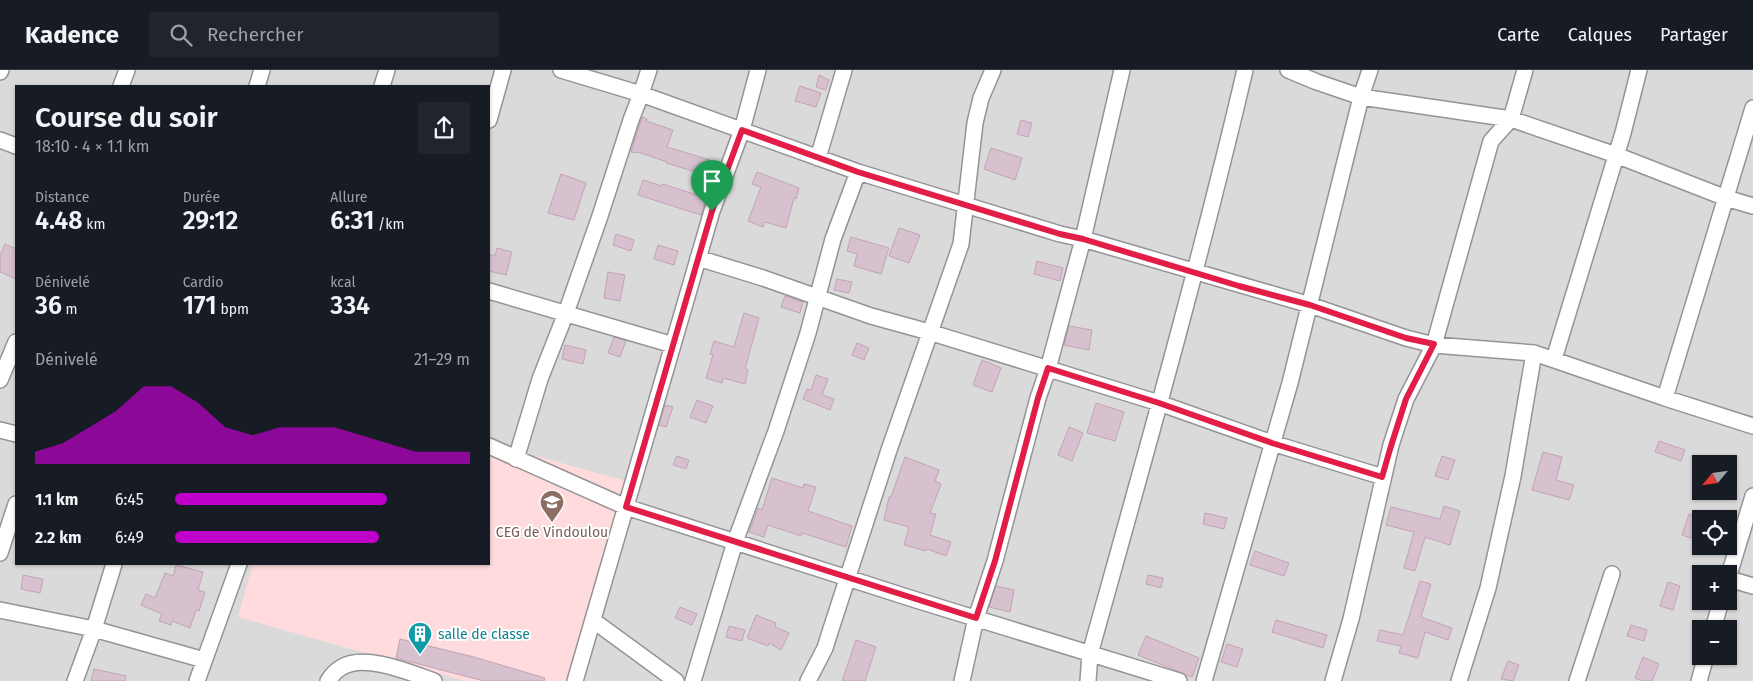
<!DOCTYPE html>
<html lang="fr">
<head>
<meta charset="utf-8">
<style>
	body { margin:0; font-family:"Fira Sans",sans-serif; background:#20242c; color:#f1f3f6; height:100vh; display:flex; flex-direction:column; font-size:19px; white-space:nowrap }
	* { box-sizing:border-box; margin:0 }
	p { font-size:16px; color:#9ea1a6 }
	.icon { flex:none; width:28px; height:28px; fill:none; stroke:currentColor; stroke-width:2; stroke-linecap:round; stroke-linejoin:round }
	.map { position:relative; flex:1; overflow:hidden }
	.sheet { position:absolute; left:15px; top:15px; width:475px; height:480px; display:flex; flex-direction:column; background:#171b24; border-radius:0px; box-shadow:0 1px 4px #0004 }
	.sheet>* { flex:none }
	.needle { width:32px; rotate:241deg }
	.fabs { position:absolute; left:1692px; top:385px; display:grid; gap:10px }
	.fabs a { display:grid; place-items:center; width:45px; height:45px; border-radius:0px; background:#171b24; box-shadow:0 1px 4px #0004; font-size:25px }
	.pin { position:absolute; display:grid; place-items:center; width:42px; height:42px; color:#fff; margin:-51px -21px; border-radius:50% 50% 50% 0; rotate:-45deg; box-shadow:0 0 5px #0007 }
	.pin .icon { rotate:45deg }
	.round { display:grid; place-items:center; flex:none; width:52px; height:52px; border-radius:0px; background:#20242c }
	.overview { display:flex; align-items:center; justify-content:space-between; height:85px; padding:0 20px }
	h1 { font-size:28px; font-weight:600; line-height:38px }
	.figures { display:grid; grid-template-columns:repeat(3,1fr); gap:8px; height:85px; padding:5px 20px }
	.figures div { display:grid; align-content:center }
	.figures b { font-size:25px; font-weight:600 }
	.figures small { font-size:14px; font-weight:400 }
	.figures p { font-size:14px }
	.chart { height:140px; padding:10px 20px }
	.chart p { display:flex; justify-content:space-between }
	.chart svg { width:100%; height:90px; margin-top:5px; fill:#be00ca; opacity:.7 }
	ul { padding:0 20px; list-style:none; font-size:16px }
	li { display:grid; grid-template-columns:80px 60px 1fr; align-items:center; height:38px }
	li i { height:12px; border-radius:6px; background:#be00ca }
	header { display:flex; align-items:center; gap:30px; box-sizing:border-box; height:70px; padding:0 25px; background:#171b24; border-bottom:1px solid #363941 }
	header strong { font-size:24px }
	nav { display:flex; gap:28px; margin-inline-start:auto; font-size:18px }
	.search { width:350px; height:45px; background:#20242c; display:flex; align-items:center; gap:12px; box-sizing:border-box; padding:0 18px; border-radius:0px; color:#9ea1a6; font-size:19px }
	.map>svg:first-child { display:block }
</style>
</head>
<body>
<header>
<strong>Kadence</strong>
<div class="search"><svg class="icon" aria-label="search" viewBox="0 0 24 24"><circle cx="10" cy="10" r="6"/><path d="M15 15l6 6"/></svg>Rechercher</div>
<nav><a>Carte</a><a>Calques</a><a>Partager</a></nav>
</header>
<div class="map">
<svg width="1753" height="611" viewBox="0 0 1753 611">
	<rect width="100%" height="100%" fill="#efe2e7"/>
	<path fill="#dbdadb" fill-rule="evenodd" d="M 0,0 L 1753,0 L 1753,611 L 0,611 ZM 16,16 L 489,16 L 489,494 L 16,494 ZM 1701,394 L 1729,394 L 1729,421 L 1701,421 ZM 1701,449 L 1729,449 L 1729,476 L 1701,476 ZM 1701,504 L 1729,504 L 1729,531 L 1701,531 ZM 1701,559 L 1729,559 L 1729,586 L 1701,586 Z"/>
	<path fill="#ffdbdd" d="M 489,373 L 626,411 L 571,611 L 465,611 L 238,547 L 253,494 L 489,494 Z"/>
	<path fill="#d7c1cf" stroke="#c2a3b6" d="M 819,5 L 829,10 L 826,20 L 816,17 Z
		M 800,16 L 821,23 L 816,37 L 795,31 Z
		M 642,47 L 647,49 L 646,51 L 673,60 L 667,77 L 710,90 L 706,105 L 666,93 L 667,92 L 638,82 L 637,83 L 631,82 Z
		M 1021,50 L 1032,53 L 1028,67 L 1017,64 Z
		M 991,78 L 1022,88 L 1015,110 L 984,99 Z
		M 757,102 L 799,118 L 796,129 L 794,128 L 786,158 L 765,152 L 763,157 L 748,151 L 761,117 L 752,114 Z
		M 561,104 L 586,113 L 574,150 L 548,143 Z
		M 643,110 L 662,116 L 663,114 L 706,128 L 701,145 L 638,125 Z
		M 899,158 L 920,165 L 909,193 L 889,186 Z
		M 616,164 L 634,170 L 631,181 L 613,175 Z
		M 851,167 L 889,178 L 881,204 L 854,196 L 857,184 L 847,181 Z
		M 5,174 L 16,179 L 16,209 L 0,202 L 0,185 Z
		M 658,175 L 678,181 L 674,195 L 654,189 Z
		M 497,178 L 512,182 L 506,205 L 489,201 L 489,184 L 495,186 Z
		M 1037,191 L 1063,198 L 1060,211 L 1034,204 Z
		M 608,202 L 625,205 L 620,231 L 604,228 Z
		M 837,209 L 852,212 L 849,223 L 834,220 Z
		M 785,226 L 803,232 L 800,243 L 781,237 Z
		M 744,243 L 759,248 L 745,299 L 748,300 L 745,314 L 723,308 L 722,313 L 706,308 L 713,285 L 710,284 L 714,271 L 734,277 Z
		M 1069,256 L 1092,260 L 1089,280 L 1064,275 Z
		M 614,267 L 626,271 L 620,287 L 608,283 Z
		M 857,273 L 869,278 L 864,290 L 852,285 Z
		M 565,275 L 586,280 L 583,294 L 562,289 Z
		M 982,290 L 1001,298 L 992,322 L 973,315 Z
		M 816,305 L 828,309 L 822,325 L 834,329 L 830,340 L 803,329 L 807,319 L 811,320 Z
		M 697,330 L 713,336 L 706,353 L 690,347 Z
		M 1096,333 L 1124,342 L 1115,371 L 1087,363 Z
		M 665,335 L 673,337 L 666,357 L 659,355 Z
		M 1069,357 L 1083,363 L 1072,391 L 1058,385 Z
		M 1659,371 L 1685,380 L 1681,391 L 1655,382 Z
		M 1543,382 L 1562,387 L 1556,410 L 1574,415 L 1569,430 L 1532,420 Z
		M 677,386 L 689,390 L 686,399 L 673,395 Z
		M 1442,386 L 1455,390 L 1448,410 L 1435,406 Z
		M 905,387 L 939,400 L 935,411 L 941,414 L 930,443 L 936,444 L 930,465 L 951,472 L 946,486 L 927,479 L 926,481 L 904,475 L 909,457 L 884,450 L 889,427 L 891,427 Z
		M 772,408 L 803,418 L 804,414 L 816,417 L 808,441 L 852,456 L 846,477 L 802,463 L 801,466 L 768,455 L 764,467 L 749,462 L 758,438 L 762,440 Z
		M 1444,436 L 1460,441 L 1450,475 L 1425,467 L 1415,501 L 1404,498 L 1414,462 L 1386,455 L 1391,437 L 1440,449 Z
		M 1205,443 L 1227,448 L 1224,459 L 1203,454 Z
		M 1689,444 L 1701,448 L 1701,471 L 1682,465 Z
		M 1255,481 L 1289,493 L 1284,506 L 1250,495 Z
		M 176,495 L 203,502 L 198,520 L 205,522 L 199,541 L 196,540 L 190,558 L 172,551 L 171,555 L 159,551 L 162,544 L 141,535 L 146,524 L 155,528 L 165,503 L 173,506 Z
		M 23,505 L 43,509 L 40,523 L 21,519 Z
		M 1148,505 L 1163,508 L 1161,518 L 1146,514 Z
		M 1420,511 L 1431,514 L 1421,547 L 1452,558 L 1448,570 L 1425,562 L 1418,588 L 1399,583 L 1401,576 L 1377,571 L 1380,560 L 1403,565 Z
		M 1668,512 L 1680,516 L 1673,540 L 1660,536 Z
		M 996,516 L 1014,520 L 1010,542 L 989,537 Z
		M 680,537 L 697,544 L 692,555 L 675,548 Z
		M 756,545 L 776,553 L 775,557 L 789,563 L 781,580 L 769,573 L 768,576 L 747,568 Z
		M 1276,550 L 1327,565 L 1323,578 L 1272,562 Z
		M 1631,555 L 1647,560 L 1644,571 L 1627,566 Z
		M 729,556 L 745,560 L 742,571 L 726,567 Z
		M 1146,566 L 1199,588 L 1192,607 L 1138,585 Z
		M 400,569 L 474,587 L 545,608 L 544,611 L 484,611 L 407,591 L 396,588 Z
		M 856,570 L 876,577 L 865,611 L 842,611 Z
		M 1227,574 L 1243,579 L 1237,597 L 1221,592 Z
		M 1643,587 L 1659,594 L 1652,611 L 1642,611 L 1635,608 Z
		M 1508,591 L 1519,595 L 1513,611 L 1501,609 Z
		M 94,599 L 126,606 L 125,611 L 91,611 Z"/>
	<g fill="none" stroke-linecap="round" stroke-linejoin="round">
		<defs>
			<path id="street" d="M 561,0 L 641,24 L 858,102 L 1060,164 L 1083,169 L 1310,235 L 1406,268 L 1434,275 L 1534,283 L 1665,328 L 1753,356
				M 1288,0 L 1317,12 L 1361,27 L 1511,49 L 1616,85 L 1726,128 L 1753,136
				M 0,2 L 1,0
				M 121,16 L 127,0
				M 257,16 L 262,0
				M 382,16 L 387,0
				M 489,50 L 503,0
				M 0,70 L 16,76
				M 818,88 L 844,0
				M 698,188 L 763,208 L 871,246 L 929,262 L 1159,333 L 1272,373 L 1383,407
				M 489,221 L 673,275
				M 1554,289 L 1623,63 L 1639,0
				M 0,310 L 16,272
				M 1665,328 L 1753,38
				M 0,360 L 16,364
				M 489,376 L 626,437 L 913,529 L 1179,611
				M 516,389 L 540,309 L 566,243 L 600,146 L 631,50 L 641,24 L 649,0
				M 0,483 L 16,434
				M 1729,505 L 1753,426
				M 1729,509 L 1753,516
				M 0,540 L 94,559 L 204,590
				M 594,551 L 676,611
				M 1713,559 L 1721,531
				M 75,611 L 94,559 L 114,494
				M 197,611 L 239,494
				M 328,611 C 331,606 337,600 342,597 C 365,583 411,603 434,611
				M 575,611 L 712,141 L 742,60 L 758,0
				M 693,611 L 735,472 L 776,361 L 808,263 L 833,169 L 858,102
				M 808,611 L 825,578 L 830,562 L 889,380 L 961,174 L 975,53 L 981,28 L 993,0
				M 962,611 L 976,548 L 995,491 L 1038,328 L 1048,299 L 1083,169 L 1122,0
				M 1088,611 L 1090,584 C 1144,390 1199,196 1245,0
				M 1204,611 L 1290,313 L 1361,27 L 1370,0
				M 1333,611 L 1351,549 L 1391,375 L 1406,329 L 1434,275 L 1491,71 L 1511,49 L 1525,0
				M 1459,611 L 1488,518 L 1513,406 L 1534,283
				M 1577,611 L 1612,504
				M 1699,611 L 1706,586"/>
		</defs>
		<use href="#street" stroke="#949494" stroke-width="18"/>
		<use href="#street" stroke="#fff" stroke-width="15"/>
	</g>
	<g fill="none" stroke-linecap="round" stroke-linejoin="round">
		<defs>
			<path id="route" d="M 742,60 L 858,102 L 1060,164 L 1083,169 L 1239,216 L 1310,235 L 1406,268 L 1434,274 L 1406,329 L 1391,376 L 1382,407 L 1272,373 L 1159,333 L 1048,298 L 1038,328 L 995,491 L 976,548 L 626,437 L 712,141 Z"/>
		</defs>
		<use href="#route" stroke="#fff" stroke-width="10"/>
		<use href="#route" stroke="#e11d48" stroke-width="6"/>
	</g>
	<defs>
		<symbol id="school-pin" viewBox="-11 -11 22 30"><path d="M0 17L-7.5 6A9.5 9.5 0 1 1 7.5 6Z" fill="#8d6e63" stroke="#fff"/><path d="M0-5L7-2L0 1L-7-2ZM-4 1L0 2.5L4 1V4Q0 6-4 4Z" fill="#fff"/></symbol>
		<symbol id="building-pin" viewBox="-11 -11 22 30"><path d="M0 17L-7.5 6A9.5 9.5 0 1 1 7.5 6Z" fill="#0f9aa8" stroke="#fff"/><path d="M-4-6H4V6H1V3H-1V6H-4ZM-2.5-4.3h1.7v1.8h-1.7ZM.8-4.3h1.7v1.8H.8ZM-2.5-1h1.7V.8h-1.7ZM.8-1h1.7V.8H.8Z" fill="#fff"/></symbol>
	</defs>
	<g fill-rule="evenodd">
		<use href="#school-pin" x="538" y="418" width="28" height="38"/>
		<use href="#building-pin" x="406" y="550" width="28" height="38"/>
	</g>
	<g text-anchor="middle" stroke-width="4" stroke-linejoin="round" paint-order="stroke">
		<g font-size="14" fill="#785e54" stroke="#fff">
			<text x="552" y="467">CEG de Vindoulou</text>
		</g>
		<g font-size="14" fill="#0d838f" stroke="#fff" text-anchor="start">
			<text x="438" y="569">salle de classe</text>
		</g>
	</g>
</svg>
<div class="fabs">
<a><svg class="needle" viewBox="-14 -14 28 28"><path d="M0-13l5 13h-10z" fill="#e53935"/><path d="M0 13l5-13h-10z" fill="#9ea1a6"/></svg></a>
<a><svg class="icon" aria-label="locate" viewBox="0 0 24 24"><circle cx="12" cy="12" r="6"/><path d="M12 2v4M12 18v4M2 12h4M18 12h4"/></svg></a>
<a>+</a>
<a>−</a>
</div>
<div class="pin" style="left:712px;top:141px;background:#1e9e55"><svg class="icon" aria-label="arrive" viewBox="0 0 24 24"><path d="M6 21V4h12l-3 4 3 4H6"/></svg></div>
<section class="sheet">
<div class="overview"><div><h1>Course du soir</h1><p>18:10 · 4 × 1.1 km</p></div><a class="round"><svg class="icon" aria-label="share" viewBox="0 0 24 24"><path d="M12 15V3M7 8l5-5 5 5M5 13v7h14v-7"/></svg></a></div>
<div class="figures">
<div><p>Distance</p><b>4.48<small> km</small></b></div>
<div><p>Durée</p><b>29:12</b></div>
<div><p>Allure</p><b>6:31<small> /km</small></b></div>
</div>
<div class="figures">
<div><p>Dénivelé</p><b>36<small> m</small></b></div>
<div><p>Cardio</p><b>171<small> bpm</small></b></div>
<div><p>kcal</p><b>334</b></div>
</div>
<div class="chart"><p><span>Dénivelé</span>21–29 m</p>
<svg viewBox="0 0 160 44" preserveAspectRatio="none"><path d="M0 44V38L10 34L20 26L30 18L40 6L50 6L60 14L70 26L80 30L90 26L100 26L110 26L120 30L130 34L140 38L150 38L160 38V44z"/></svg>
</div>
<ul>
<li><b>1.1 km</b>6:45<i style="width:72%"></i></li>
<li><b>2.2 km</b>6:49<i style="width:69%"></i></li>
</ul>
</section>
</div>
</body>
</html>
